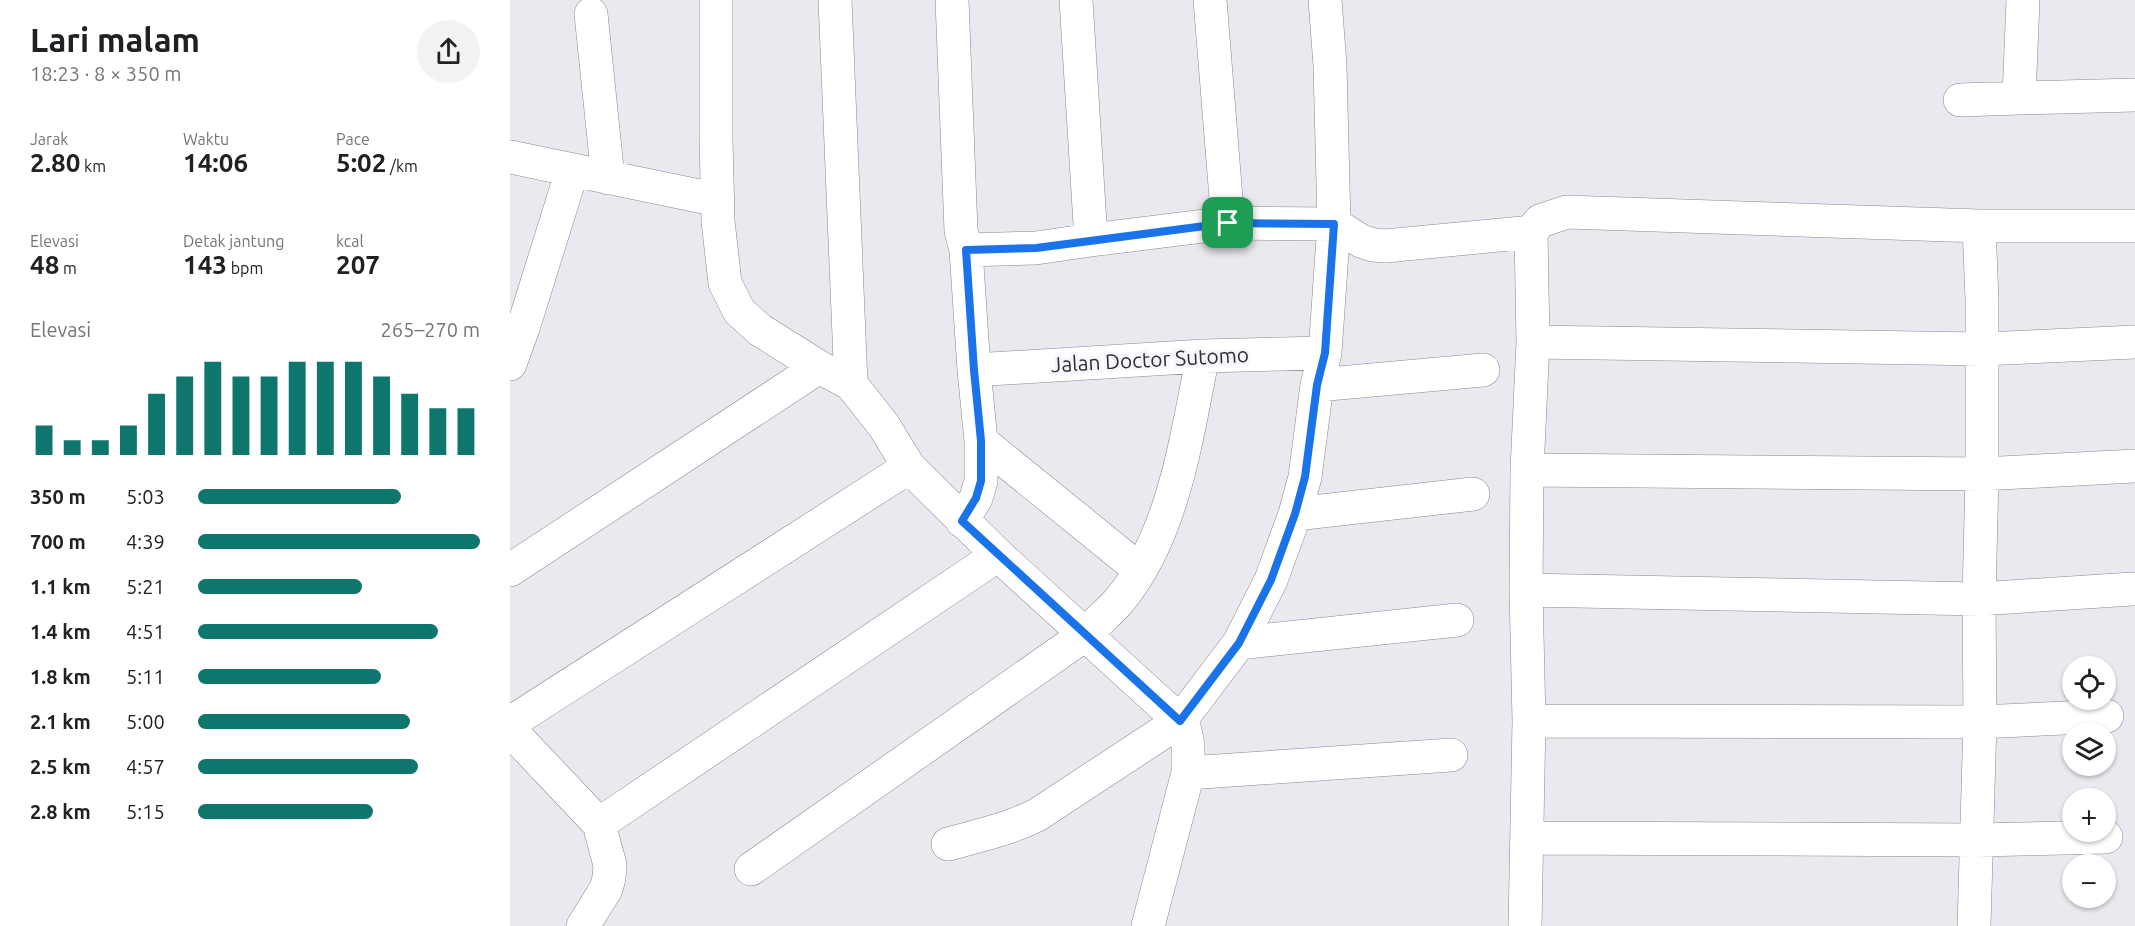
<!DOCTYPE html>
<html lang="id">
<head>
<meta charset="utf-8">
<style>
	body { margin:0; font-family:Ubuntu,sans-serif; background:#f2f2f2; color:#202124; height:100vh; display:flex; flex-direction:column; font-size:22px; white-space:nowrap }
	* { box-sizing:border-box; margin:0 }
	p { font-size:20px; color:#757577 }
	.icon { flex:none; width:33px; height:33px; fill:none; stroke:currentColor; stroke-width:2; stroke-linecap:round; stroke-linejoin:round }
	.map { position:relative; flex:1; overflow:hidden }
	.details { display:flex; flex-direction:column; background:#fff; width:510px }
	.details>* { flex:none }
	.fabs { position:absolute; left:1552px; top:656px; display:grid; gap:12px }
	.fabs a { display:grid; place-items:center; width:54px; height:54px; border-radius:50%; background:#fff; box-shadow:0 2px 4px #0004; font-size:30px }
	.pin { position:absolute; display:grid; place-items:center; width:51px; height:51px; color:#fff; margin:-26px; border-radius:12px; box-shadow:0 3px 9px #0006 }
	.round { display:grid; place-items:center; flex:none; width:63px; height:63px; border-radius:32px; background:#f2f2f2 }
	.head { display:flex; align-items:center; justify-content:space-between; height:102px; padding:0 30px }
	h1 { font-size:33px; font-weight:700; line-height:45px }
	.metrics { display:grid; grid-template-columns:repeat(3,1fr); gap:9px; height:102px; padding:6px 30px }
	.metrics div { display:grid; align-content:center }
	.metrics b { font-size:26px; font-weight:700 }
	.metrics small { font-size:16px; font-weight:400 }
	.metrics p { font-size:16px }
	.chart { height:168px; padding:12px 30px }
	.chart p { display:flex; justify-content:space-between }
	.chart svg { width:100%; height:108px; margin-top:6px; stroke:#0f766e; stroke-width:6 }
	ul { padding:0 30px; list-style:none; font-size:20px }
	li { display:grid; grid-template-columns:96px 72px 1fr; align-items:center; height:45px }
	li i { height:15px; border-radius:8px; background:#0f766e }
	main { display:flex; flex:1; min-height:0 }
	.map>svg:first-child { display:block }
</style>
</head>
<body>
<main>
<section class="details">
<div class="head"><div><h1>Lari malam</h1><p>18:23 · 8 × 350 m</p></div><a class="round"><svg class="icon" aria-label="share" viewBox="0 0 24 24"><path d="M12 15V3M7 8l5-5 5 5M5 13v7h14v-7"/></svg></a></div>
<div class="metrics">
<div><p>Jarak</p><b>2.80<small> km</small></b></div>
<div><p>Waktu</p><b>14:06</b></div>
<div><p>Pace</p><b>5:02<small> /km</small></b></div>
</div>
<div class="metrics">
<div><p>Elevasi</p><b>48<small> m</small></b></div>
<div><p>Detak jantung</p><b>143<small> bpm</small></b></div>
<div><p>kcal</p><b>207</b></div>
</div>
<div class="chart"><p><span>Elevasi</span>265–270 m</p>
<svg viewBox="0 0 160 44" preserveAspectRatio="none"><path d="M5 44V32M15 44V38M25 44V38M35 44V32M45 44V19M55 44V12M65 44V6M75 44V12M85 44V12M95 44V6M105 44V6M115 44V6M125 44V12M135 44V19M145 44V25M155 44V25"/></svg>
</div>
<ul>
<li><b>350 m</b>5:03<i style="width:72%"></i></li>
<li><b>700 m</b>4:39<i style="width:100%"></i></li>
<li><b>1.1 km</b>5:21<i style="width:58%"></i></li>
<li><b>1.4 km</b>4:51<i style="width:85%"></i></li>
<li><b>1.8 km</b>5:11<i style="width:65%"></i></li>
<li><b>2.1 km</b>5:00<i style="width:75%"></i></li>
<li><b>2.5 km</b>4:57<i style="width:78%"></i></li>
<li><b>2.8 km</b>5:15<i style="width:62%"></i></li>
</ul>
</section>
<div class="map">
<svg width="1625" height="926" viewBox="0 0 1625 926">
	<rect width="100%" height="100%" fill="#ebe8ef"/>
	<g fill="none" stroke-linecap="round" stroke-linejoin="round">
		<defs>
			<path id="minor" d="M 206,0 L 206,139 L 208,221 L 215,283 L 229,311 L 250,330 L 309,367 L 341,384 L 374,426 L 399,467 L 488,555 L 670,721 L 729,643 L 761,580 L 785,514 L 795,477 L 807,385 L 815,353 L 824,224 L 820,65 L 815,0
				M 325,0 L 341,384
				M 442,0 L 451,231 L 456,250 L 464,370 L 471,441 L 471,481 L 466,498 L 452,521
				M 566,0 L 581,240 L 718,223 L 700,0
				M 1513,0 L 1509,98 L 1625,95
				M 81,14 L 98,178
				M 1450,100 L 1509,98
				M 0,157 L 208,200
				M 718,223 L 824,224 L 851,241 L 863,245 L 875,246 L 1021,232 L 1030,221 L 1057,212 L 1469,226 L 1472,300 L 1472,474 L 1469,599 L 1470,722 L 1464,926
				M 1469,226 L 1625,226
				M 456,250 L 526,248 L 581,240
				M 1023,342 L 1473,349 L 1625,342
				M 0,364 L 13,328 L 62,171
				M 464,370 L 693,356 L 815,353
				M 807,385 L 973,370
				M 471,441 L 630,570
				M 1017,470 L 1472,474 L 1625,466
				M 785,514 L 963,494
				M 0,570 L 309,367
				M 1016,590 L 1469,599 L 1622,589
				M 729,643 L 947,620
				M 1019,721 L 1470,722 L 1597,716
				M 0,723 L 399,467
				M 0,730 L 89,824 L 100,865 L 99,878 L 96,889 L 73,926
				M 678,773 L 941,755
				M 89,824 L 488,555
				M 1018,838 L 1467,840 L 1596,837
				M 438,844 C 468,836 499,829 527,815 L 670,721 L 675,730 L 678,745 L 678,773 L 638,926
				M 241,869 L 576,634 C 586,623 598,613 608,602 C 664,536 676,438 693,356
				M 1015,926 L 1019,721 L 1016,590 L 1017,470 L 1023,342 L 1021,232"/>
		</defs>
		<use href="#minor" stroke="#89878d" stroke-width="34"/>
		<use href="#minor" stroke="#fff" stroke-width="33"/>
	</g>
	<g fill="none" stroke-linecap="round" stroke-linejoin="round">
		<defs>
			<path id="route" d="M 718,223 L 824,224 L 815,353 L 807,385 L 795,477 L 785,514 L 761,580 L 729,643 L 670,721 L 452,521 L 466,498 L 471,481 L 471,441 L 464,370 L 456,250 L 526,248 Z"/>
		</defs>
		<use href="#route" stroke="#fff" stroke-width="12"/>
		<use href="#route" stroke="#1a73e8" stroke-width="8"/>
	</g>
	<g text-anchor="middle" stroke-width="6" stroke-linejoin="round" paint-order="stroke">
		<g font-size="21" fill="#2f2e30" stroke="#f8f5fc">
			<text transform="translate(640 360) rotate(-3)" y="7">Jalan Doctor Sutomo</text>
		</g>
	</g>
</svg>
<div class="fabs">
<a><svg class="icon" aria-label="locate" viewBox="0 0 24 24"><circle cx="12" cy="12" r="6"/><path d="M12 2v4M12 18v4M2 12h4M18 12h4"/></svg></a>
<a><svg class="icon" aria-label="layers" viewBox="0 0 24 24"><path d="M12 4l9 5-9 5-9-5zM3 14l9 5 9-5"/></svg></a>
<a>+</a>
<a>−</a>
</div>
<div class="pin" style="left:718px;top:223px;background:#1e9e55"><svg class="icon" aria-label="arrive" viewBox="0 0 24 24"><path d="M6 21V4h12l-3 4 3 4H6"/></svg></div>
</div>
</main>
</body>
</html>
